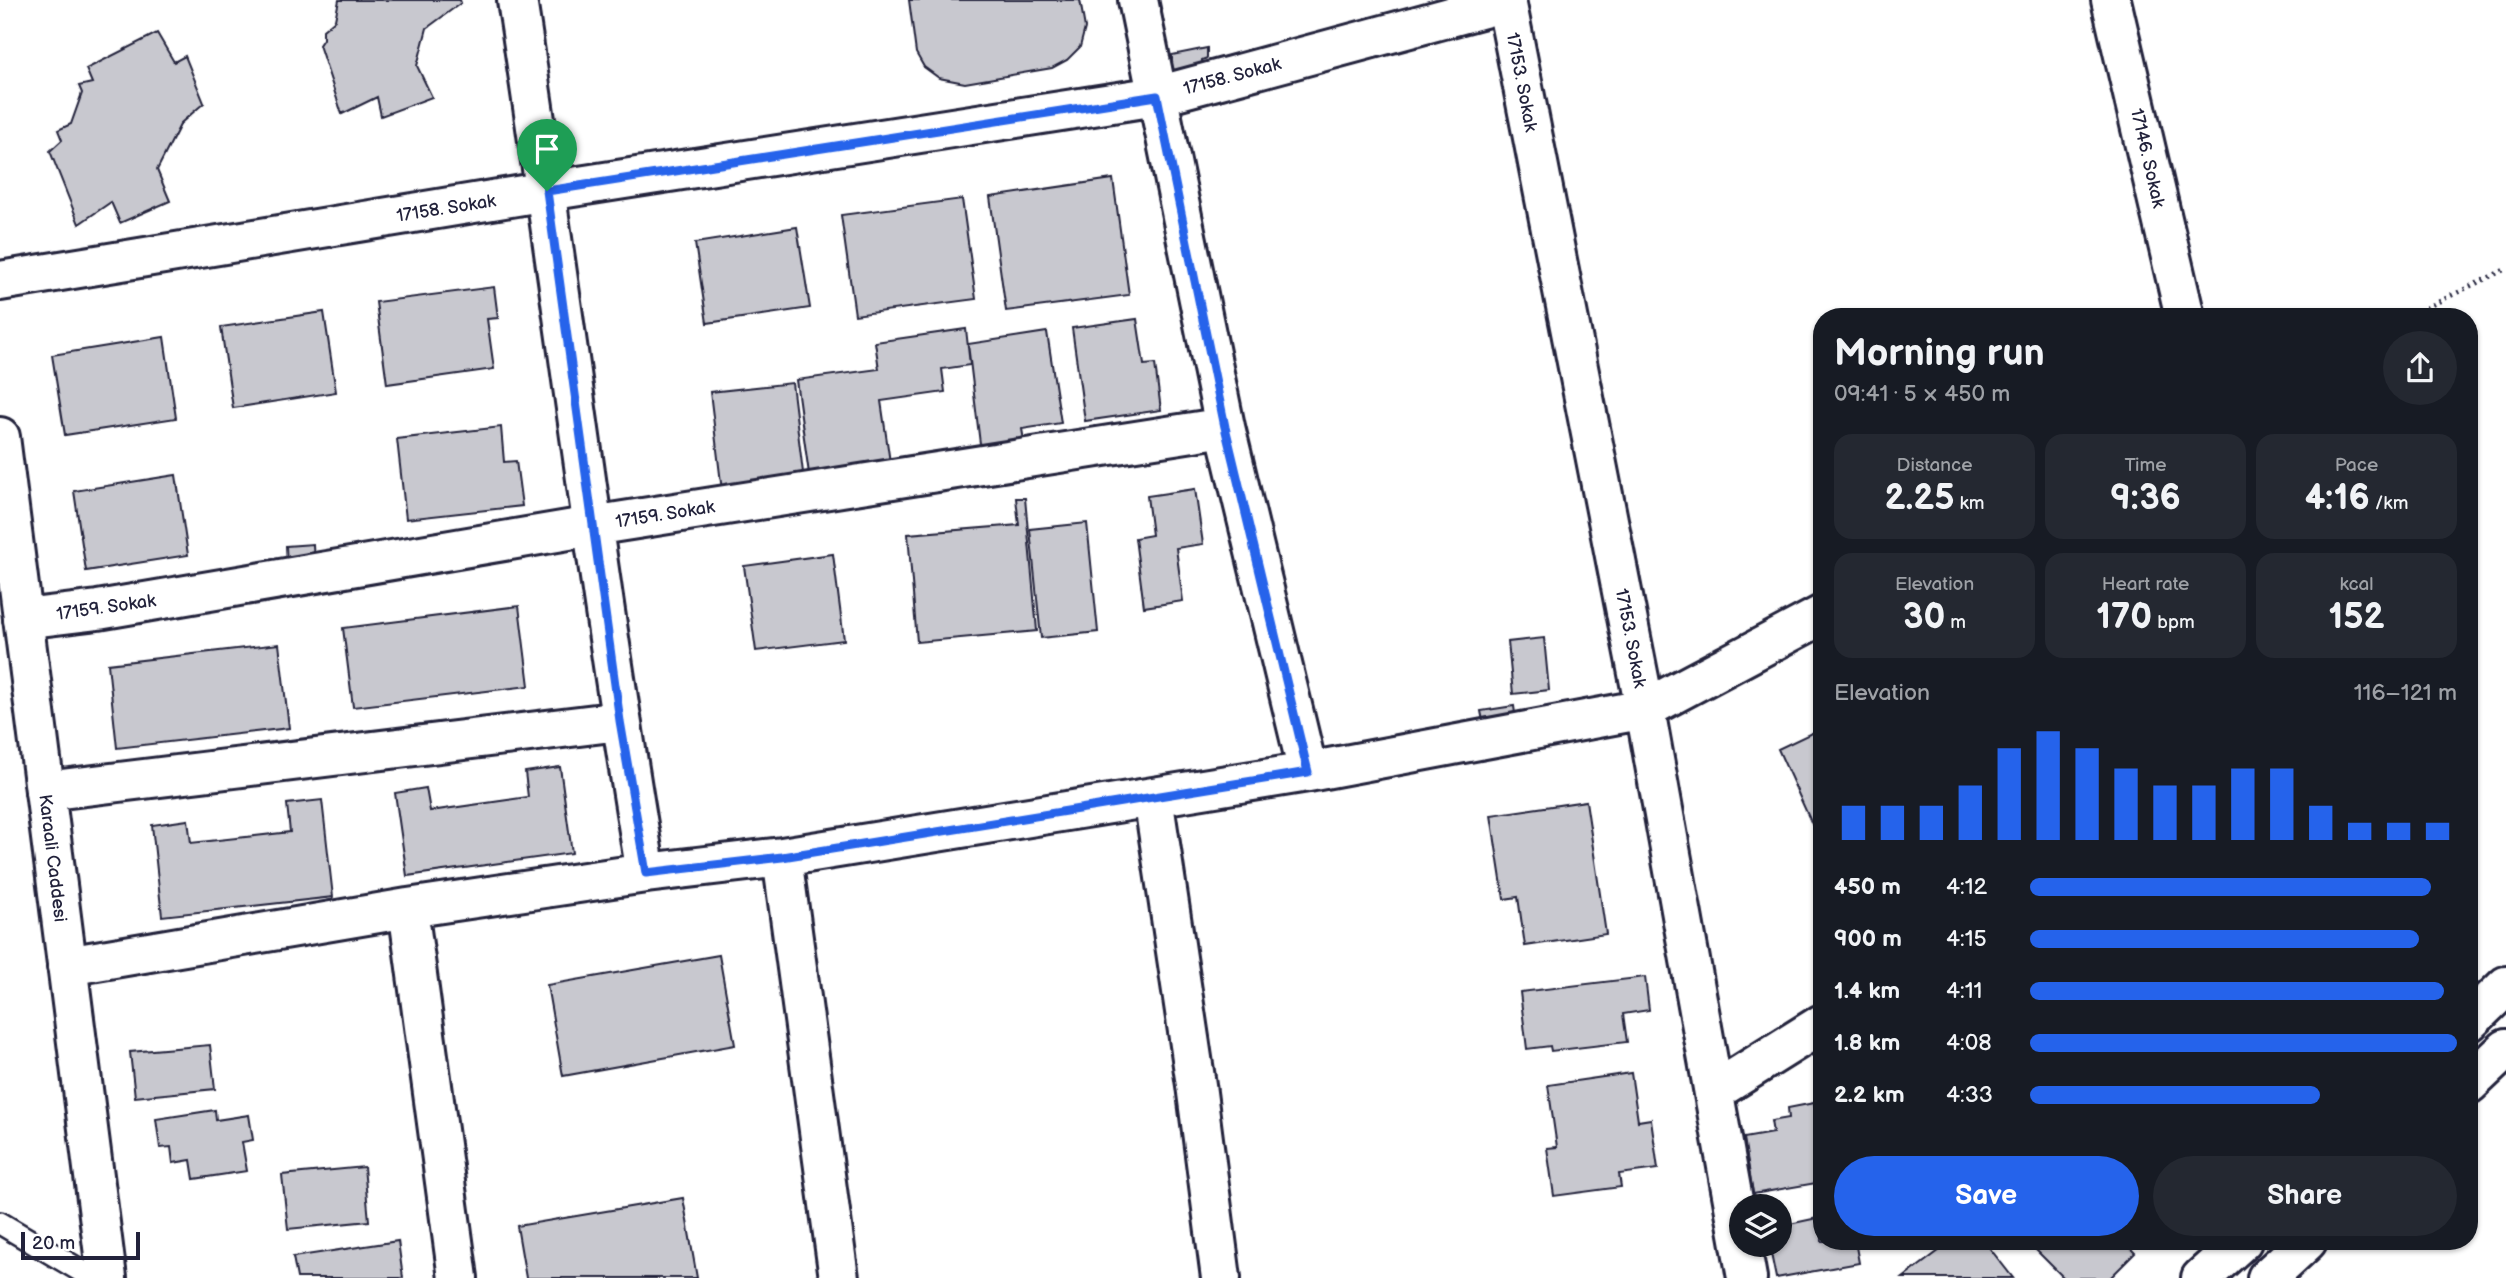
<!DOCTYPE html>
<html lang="en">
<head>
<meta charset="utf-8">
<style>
	body { margin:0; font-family:"Balsamiq Sans",sans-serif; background:#242831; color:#f1f3f6; height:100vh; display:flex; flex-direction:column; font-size:26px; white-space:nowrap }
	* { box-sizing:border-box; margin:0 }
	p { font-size:23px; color:#9ea1a6 }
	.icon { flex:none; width:38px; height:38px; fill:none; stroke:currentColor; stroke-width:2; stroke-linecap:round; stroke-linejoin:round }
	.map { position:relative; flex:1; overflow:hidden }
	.panel { position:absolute; left:1813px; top:308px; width:665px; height:942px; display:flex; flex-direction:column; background:#171b24; border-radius:28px; box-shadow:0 2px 5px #0004 }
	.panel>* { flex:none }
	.buttons { position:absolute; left:1729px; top:1194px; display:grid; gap:14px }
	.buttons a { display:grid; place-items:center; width:63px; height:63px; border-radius:50%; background:#171b24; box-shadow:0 2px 5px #0004; font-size:35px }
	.scale { position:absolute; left:21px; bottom:18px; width:119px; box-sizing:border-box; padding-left:7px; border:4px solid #22223b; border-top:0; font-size:19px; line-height:24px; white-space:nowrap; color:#22223b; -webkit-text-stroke:5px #fff; paint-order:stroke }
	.pin { position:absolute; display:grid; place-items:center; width:60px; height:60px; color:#fff; margin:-72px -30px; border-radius:50% 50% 50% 0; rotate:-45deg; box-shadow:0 0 7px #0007 }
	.pin .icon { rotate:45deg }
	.round { display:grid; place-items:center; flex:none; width:74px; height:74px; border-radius:37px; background:#242831 }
	.summary { display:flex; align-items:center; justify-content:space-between; height:119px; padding:0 21px }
	h1 { font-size:38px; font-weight:700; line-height:52px }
	.figures { display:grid; grid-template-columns:repeat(3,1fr); gap:10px; height:119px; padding:7px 21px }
	.figures div { display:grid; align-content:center; border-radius:18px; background:#242831; text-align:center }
	.figures b { font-size:35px; font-weight:700 }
	.figures small { font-size:19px; font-weight:400 }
	.figures p { font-size:19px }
	.chart { height:196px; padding:14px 21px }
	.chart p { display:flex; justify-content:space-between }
	.chart svg { width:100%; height:126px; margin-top:7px; stroke:#2563eb; stroke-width:6 }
	.cta { display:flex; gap:14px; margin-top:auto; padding:14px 21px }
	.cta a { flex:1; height:80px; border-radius:42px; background:#2563eb; color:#fff; font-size:28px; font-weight:700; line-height:80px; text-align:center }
	.cta a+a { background:#242831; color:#f1f3f6 }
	ul { padding:0 21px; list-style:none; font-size:23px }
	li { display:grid; grid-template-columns:112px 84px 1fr; align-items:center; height:52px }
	li i { height:18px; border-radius:9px; background:#2563eb }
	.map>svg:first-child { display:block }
</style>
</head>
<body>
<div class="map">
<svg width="2506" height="1278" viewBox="0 0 2506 1278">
	<rect width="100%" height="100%" fill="#fff"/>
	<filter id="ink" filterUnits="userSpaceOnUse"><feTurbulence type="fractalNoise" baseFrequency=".0143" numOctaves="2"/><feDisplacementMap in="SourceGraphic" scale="14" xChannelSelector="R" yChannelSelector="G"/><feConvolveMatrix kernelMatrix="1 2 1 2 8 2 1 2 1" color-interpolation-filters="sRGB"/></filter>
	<g filter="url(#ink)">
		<path fill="#c8c8cf" stroke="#22223b" stroke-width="2" d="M 339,0 L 460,0 L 461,3 L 427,28 L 417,66 L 432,97 L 381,116 L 377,97 L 342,114 L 319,45 L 323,39 L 323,30 L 335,20 Z
			M 909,0 L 1080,0 L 1085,28 L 1080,47 L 1067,60 L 1052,68 L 965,83 L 939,78 L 924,67 L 916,53 Z
			M 157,33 L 174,62 L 185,56 L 204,103 L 181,123 L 157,170 L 170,201 L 120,223 L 111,202 L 79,224 L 50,151 L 62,140 L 58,130 L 71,124 L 82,93 L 79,86 L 92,83 L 86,69 Z
			M 1207,48 L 1207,58 L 1202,60 L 1201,79 L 1172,81 L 1172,55 Z
			M 1113,179 L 1129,295 L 1006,311 L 990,197 Z
			M 962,199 L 976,299 L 855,315 L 841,215 Z
			M 797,227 L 810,308 L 707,323 L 695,243 Z
			M 494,287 L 498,318 L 487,319 L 494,369 L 387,384 L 376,302 Z
			M 324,312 L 336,392 L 233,408 L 221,327 Z
			M 1137,319 L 1144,365 L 1155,364 L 1161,410 L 1085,421 L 1072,328 Z
			M 966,329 L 970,365 L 942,369 L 945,392 L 881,401 L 891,469 L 810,481 L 796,380 L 879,369 L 875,342 Z
			M 1047,332 L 1061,423 L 1022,429 L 1025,446 L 981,452 L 968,344 Z
			M 164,337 L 176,418 L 65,435 L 52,355 Z
			M 792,383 L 804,481 L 722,491 L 710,392 Z
			M 501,427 L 504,462 L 516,461 L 522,506 L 406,519 L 397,439 Z
			M 176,475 L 188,555 L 86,571 L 74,491 Z
			M 1195,489 L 1203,544 L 1176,548 L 1183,601 L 1144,607 L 1135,538 L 1152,535 L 1147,496 Z
			M 1016,498 L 1025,498 L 1037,631 L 917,642 L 908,534 L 1019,525 Z
			M 1087,523 L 1098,632 L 1041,638 L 1030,529 Z
			M 313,544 L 314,565 L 287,566 L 286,546 Z
			M 833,554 L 844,640 L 756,651 L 744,566 Z
			M 519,606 L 529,686 L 353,707 L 343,628 Z
			M 1544,638 L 1549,690 L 1513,694 L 1508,642 Z
			M 279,644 L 289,728 L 117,748 L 108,664 Z
			M 1514,706 L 1516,721 L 1484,726 L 1481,711 Z
			M 1822,728 L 1822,844 L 1821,844 L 1778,749 Z
			M 560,767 L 572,853 L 407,876 L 395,793 L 426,788 L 430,811 L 528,797 L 525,772 Z
			M 322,800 L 333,897 L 162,916 L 152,825 L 188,820 L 191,843 L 290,832 L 287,804 Z
			M 1586,801 L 1606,934 L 1525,946 L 1518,897 L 1504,899 L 1491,815 Z
			M 719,955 L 735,1045 L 563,1076 L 547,985 Z
			M 1645,977 L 1649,1010 L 1623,1014 L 1627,1042 L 1551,1051 L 1550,1046 L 1527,1049 L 1520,992 Z
			M 210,1045 L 215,1089 L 135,1097 L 130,1052 Z
			M 1631,1073 L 1638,1121 L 1651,1119 L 1658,1169 L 1619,1174 L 1621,1187 L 1554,1196 L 1547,1148 L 1557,1147 L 1548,1085 Z
			M 1814,1103 L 1822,1145 L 1822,1182 L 1753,1194 L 1744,1138 L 1773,1133 L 1771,1121 L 1789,1118 L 1788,1108 Z
			M 215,1110 L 216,1120 L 249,1115 L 253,1140 L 242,1142 L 247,1171 L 194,1179 L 191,1160 L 173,1163 L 171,1147 L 160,1148 L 156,1119 Z
			M 364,1167 L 369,1221 L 288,1229 L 282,1175 Z
			M 683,1198 L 697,1278 L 526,1278 L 517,1226 Z
			M 1822,1217 L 1822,1241 L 1855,1241 L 1859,1263 L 1776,1278 L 1769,1244 L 1780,1244 L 1780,1226 Z
			M 398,1241 L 403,1278 L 297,1278 L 293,1257 Z
			M 1952,1241 L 1984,1241 L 2013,1278 L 1903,1278 Z
			M 2027,1241 L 2123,1241 L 2135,1253 L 2110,1278 L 2064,1278 Z"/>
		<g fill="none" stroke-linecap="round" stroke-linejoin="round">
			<defs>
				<path id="lane" d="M 0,1223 L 93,1278"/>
				<path id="street" d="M 517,0 C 562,291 597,583 646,873
					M 1138,0 L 1225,427 L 1308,772
					M 1506,0 L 1645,709 L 1747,1278
					M 2111,0 L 2185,317
					M 0,281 L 547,191 L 1157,96 L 1506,2
					M 23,619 L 98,610 L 592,526 L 1225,427
					M 45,791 L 620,721
					M 1153,797 L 1196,1085 L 1221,1278
					M 782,857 L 839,1278
					M 408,908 L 458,1278
					M 67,966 L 408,908 L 646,873 L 782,857 L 1308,772 L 1645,709 L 1822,615
					M 1715,1091 L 1822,1024"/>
				<path id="secondary" d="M 0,437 L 107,1278
					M 2469,1022 L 2506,986
					M 2469,1084 L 2506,1049
					M 2201,1278 L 2242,1241
					M 2267,1278 L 2307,1241"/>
			</defs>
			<use href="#lane" stroke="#22223b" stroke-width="26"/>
			<use href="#street" stroke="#22223b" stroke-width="44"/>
			<use href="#secondary" stroke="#22223b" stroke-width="44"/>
			<path stroke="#22223b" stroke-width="4.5" stroke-dasharray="2 5" stroke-linecap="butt" d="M 2407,317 L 2506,269"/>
			<use href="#lane" stroke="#fff" stroke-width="21"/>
			<use href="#street" stroke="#fff" stroke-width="38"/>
			<use href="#secondary" stroke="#fff" stroke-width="38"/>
		</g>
	</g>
	<g fill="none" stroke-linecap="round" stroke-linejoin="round" filter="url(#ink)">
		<defs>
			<path id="route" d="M 1157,96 L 1225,427 L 1308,772 L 782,857 L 646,873 L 620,721 L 547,191 Z"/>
		</defs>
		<use href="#route" stroke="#fff" stroke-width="14"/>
		<use href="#route" stroke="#2563eb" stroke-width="9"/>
	</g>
	<g text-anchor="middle" stroke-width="5" stroke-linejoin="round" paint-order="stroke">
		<g font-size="18" fill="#22223b" stroke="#fff">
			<text transform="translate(1232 76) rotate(-15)" y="6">17158. Sokak</text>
			<text transform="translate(1522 82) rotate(79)" y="6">17153. Sokak</text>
			<text transform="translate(2148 158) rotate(77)" y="6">17146. Sokak</text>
			<text transform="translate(446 208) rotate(-9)" y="6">17158. Sokak</text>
			<text transform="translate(665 514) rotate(-9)" y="6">17159. Sokak</text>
			<text transform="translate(106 607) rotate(-8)" y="6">17159. Sokak</text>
			<text transform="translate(1631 638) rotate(79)" y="6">17153. Sokak</text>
			<text transform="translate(53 858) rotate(83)" y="6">Karaali Caddesi</text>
		</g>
	</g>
</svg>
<div class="buttons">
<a><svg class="icon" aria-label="layers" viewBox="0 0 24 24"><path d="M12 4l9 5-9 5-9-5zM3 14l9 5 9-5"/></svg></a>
</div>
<div class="scale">20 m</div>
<div class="pin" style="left:547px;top:191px;background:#1e9e55"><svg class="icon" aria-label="arrive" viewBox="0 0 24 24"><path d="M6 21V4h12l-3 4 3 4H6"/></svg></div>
<section class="panel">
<div class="summary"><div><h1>Morning run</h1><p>09:41 · 5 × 450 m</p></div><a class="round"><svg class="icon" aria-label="share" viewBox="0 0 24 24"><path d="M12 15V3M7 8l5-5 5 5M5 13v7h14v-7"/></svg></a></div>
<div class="figures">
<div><p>Distance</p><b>2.25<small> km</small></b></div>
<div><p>Time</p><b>9:36</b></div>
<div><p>Pace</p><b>4:16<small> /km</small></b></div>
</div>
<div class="figures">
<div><p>Elevation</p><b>30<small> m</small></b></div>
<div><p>Heart rate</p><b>170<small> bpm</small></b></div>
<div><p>kcal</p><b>152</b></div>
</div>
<div class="chart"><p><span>Elevation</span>116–121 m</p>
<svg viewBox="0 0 160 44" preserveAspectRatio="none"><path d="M5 44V32M15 44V32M25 44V32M35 44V25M45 44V12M55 44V6M65 44V12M75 44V19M85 44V25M95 44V25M105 44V19M115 44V19M125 44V32M135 44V38M145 44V38M155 44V38"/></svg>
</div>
<ul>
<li><b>450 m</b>4:12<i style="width:94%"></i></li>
<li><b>900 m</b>4:15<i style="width:91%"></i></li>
<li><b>1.4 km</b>4:11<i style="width:97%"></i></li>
<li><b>1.8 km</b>4:08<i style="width:100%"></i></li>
<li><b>2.2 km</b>4:33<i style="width:68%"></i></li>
</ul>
<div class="cta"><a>Save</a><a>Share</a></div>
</section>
</div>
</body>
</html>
